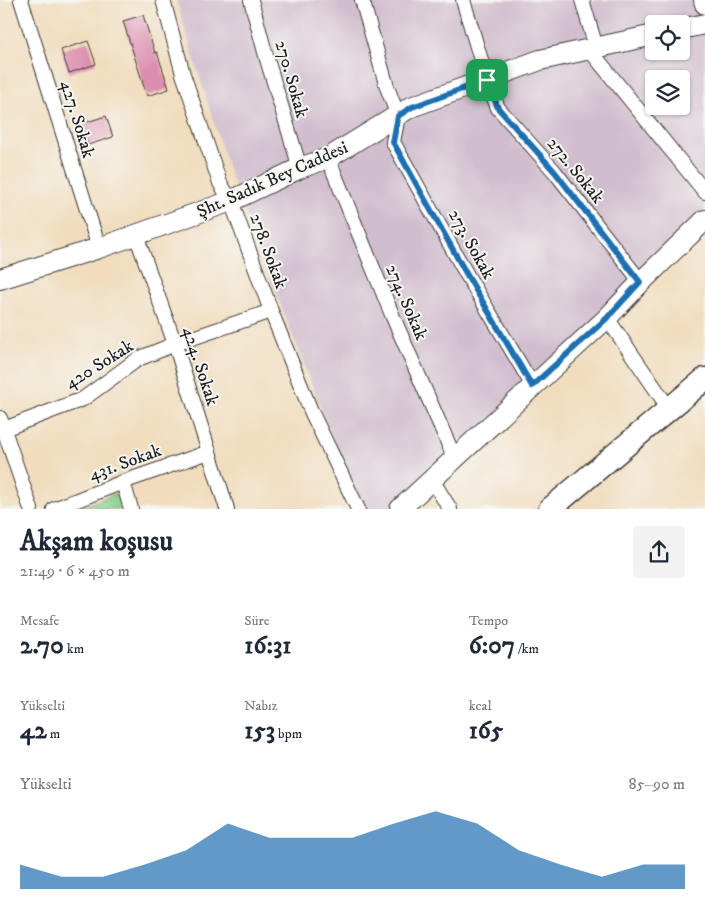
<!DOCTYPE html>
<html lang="tr">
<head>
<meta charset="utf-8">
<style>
	body { margin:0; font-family:"IM FELL DW Pica",serif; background:#f2f2f3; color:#1f2937; height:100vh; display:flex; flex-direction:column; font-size:19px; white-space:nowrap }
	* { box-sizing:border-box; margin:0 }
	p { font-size:16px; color:#747a83 }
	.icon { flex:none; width:28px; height:28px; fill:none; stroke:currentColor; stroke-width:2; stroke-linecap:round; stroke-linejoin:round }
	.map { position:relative; height:509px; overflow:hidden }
	.sheet { display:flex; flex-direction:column; background:#fff; flex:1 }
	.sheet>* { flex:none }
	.controls { position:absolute; left:645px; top:15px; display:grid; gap:10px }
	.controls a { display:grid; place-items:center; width:45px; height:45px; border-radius:5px; background:#fff; box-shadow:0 1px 4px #0004; font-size:25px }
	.pin { position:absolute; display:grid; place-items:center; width:42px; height:42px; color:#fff; margin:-21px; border-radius:10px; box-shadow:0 2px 8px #0006 }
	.round { display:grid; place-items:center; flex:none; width:52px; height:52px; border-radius:5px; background:#f2f2f3 }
	.overview { display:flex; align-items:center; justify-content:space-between; height:85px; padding:0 20px }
	h1 { font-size:28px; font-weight:700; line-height:38px }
	.stats { display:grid; grid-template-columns:repeat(3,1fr); gap:8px; height:85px; padding:5px 20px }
	.stats div { display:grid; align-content:center }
	.stats b { font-size:25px; font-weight:700 }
	.stats small { font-size:14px; font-weight:400 }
	.stats p { font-size:14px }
	.chart { height:140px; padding:10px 20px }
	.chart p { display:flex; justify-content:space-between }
	.chart svg { width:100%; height:90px; margin-top:5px; fill:#1f6fb2; opacity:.7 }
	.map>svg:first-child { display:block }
</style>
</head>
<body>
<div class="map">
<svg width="705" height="509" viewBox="0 0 705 509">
	<rect width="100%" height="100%" fill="#f6f6f2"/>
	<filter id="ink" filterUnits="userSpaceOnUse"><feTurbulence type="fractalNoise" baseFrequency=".02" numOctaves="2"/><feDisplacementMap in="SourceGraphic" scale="10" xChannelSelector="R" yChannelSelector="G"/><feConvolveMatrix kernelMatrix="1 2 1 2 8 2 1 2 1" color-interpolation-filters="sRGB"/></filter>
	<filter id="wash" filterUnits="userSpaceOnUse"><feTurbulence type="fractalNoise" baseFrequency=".0096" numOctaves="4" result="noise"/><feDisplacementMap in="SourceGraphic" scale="20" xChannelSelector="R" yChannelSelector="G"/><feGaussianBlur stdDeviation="1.12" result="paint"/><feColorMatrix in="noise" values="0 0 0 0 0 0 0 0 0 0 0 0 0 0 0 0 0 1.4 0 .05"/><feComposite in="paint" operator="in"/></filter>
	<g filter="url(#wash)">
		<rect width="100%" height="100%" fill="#f1ddbe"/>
		<path fill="#d0bdce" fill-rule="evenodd" d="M 176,0 L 705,0 L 705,220 L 400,509 L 360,509 L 230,175 ZM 654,24 L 681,24 L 681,51 L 654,51 ZM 654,79 L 681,79 L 681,106 L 654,106 Z"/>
		<path fill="#88d18d" stroke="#527654" d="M 117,493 L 122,509 L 77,509 Z"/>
		<g id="blocks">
			<path fill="#dc8eaf" d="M 143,15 L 155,53 L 157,52 L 169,89 L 147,96 L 123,21 Z
				M 88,41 L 96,64 L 69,73 L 61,50 Z
				M 106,116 L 113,137 L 88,145 L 81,124 Z"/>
		</g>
	</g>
	<g filter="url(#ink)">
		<use href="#blocks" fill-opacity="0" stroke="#3c3934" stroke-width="1"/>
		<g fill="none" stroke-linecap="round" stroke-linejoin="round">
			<defs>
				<path id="street" d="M 21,0 L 99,248
					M 163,0 L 183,74 L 220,183 L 231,201 L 271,311 L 311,411 L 358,509
					M 251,0 L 266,56 L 300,168
					M 362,0 L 387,87 L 398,116 L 393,142 L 467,275 L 533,386
					M 463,0 L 487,80 L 498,108 L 555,172 L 641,282
					M 582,0 L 596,47
					M 589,49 L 705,192
					M 328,158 L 393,317 L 455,459
					M 136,235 L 175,344 L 227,509
					M 607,318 L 670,410
					M 0,418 L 31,509
					M 4,429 L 83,399 L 138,359 L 175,344 L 271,311
					M 432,480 L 450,509
					M 123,482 L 131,509
					M 54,509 L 123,482 L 209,452"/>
				<path id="secondary" d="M 704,0 L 705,4
					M 681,29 L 705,24
					M 0,279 L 99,248 L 231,201 L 300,168 L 328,158 L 411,107 L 540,60 L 654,35
					M 400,509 L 607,318 L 641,282 L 705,220"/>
				<path id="primary" d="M 550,509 L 705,379"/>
			</defs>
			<use href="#street" stroke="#3c3934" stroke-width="16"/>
			<use href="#secondary" stroke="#3c3934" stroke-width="22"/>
			<use href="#primary" stroke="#3c3934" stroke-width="25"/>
			<use href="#street" stroke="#fff" stroke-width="14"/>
			<use href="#secondary" stroke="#fff" stroke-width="20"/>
			<use href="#primary" stroke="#fff" stroke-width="22"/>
		</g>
	</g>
	<g fill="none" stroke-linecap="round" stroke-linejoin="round" filter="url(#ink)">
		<defs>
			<path id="route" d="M 487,80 L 498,108 L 555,172 L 640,282 L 607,318 L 532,386 L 467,275 L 393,142 L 398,116 L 412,107 Z"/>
		</defs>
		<use href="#route" stroke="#fff" stroke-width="10"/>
		<use href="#route" stroke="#1f6fb2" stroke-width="6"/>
	</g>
	<g text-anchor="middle" stroke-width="4" stroke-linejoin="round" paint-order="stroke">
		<g font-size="18" fill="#1c1c1c" stroke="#f6f6f2">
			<text transform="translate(292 79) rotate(74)" y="6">270. Sokak</text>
			<text transform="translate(78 119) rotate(73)" y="6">427. Sokak</text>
			<text transform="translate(576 170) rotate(51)" y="6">272. Sokak</text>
			<text transform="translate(272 179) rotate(-24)" y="6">Şht. Sadık Bey Caddesi</text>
			<text transform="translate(472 244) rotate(61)" y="6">273. Sokak</text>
			<text transform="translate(269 251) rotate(70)" y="6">278. Sokak</text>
			<text transform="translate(407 302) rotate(67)" y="6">274. Sokak</text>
			<text transform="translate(99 364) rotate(-32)" y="6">420 Sokak</text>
			<text transform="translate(201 366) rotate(72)" y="6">424. Sokak</text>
			<text transform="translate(125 462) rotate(-20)" y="6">431. Sokak</text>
		</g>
	</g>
</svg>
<div class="controls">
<a><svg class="icon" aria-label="locate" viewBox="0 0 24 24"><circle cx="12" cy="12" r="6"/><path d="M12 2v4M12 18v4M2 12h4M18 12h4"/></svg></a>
<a><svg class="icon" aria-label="layers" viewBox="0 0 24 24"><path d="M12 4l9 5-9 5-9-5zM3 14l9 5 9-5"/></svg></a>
</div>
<div class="pin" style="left:487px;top:80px;background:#1e9e55"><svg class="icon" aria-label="arrive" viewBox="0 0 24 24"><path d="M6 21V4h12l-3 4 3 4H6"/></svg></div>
</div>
<section class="sheet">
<div class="overview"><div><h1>Akşam koşusu</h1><p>21:49 · 6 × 450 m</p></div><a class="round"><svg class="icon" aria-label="share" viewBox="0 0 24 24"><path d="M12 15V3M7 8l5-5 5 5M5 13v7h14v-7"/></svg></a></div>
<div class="stats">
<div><p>Mesafe</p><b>2.70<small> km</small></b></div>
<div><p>Süre</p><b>16:31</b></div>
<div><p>Tempo</p><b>6:07<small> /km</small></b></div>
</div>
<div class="stats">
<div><p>Yükselti</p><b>42<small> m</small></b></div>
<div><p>Nabız</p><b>153<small> bpm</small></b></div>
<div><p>kcal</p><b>165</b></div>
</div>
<div class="chart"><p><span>Yükselti</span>85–90 m</p>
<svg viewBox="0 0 160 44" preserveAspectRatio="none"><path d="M0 44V32L10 38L20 38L30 32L40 25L50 12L60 19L70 19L80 19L90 12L100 6L110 12L120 25L130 32L140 38L150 32L160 32V44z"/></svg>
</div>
</section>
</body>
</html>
